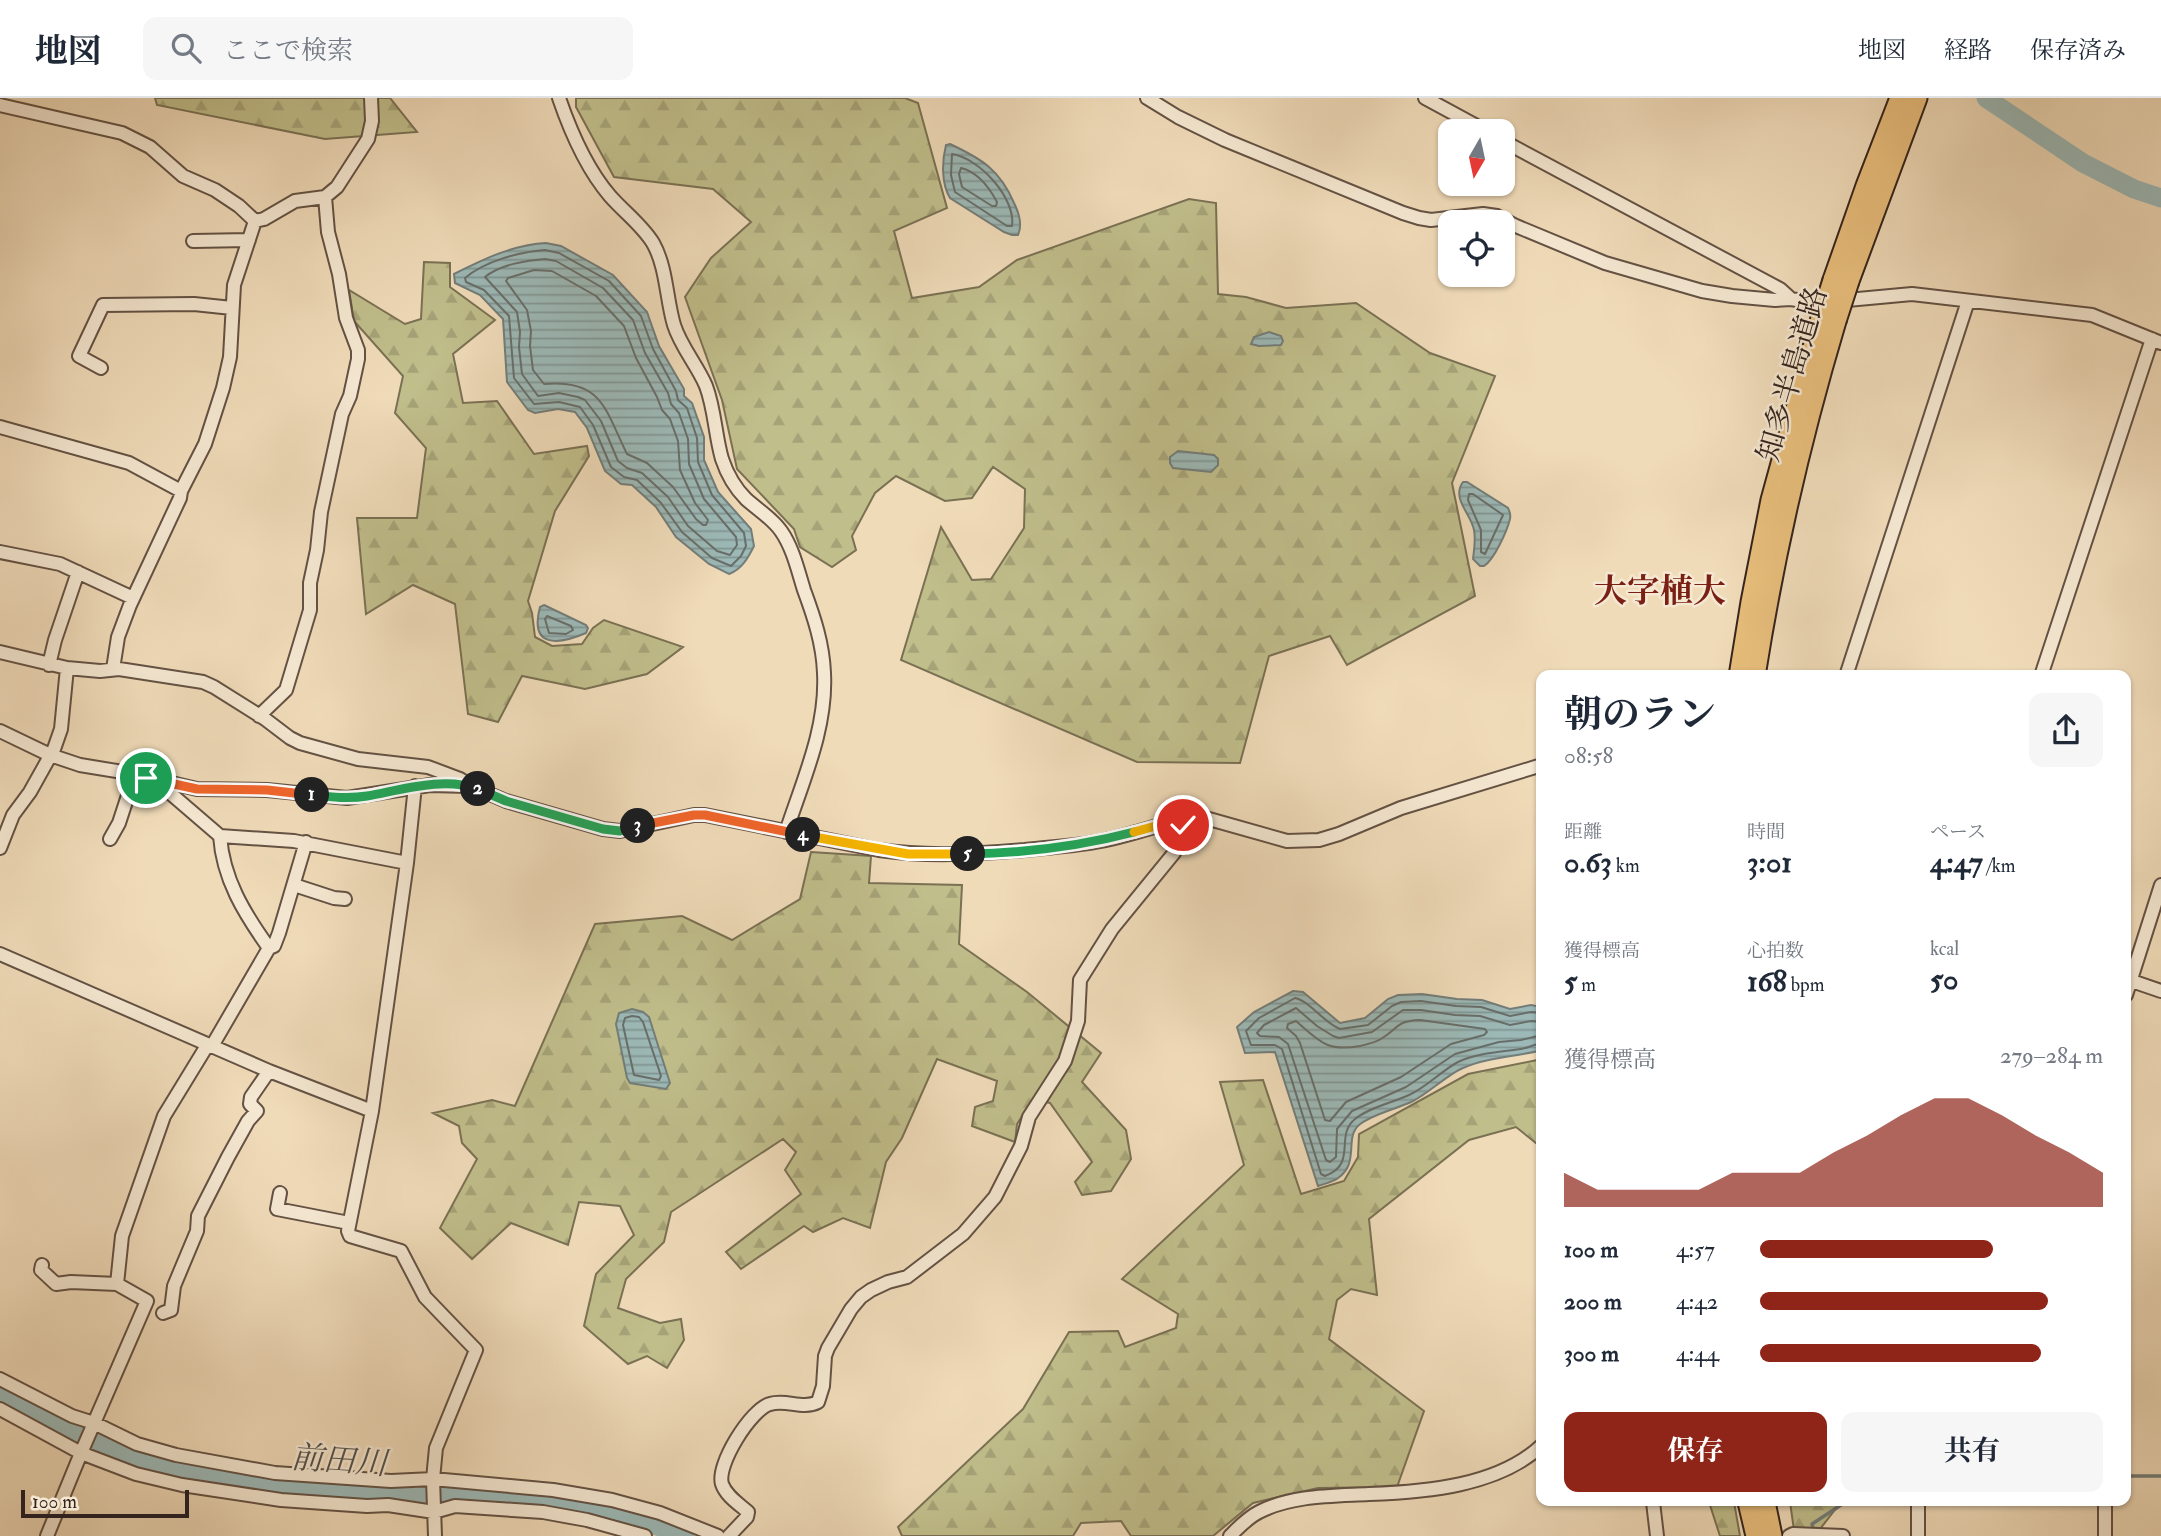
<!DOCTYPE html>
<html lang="ja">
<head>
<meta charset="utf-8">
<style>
	body { margin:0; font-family:"IM FELL Double Pica","Noto Serif JP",serif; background:#f6f6f7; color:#1f2937; height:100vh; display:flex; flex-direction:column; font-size:26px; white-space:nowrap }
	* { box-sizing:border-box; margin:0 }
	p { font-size:23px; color:#747a83 }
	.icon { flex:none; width:38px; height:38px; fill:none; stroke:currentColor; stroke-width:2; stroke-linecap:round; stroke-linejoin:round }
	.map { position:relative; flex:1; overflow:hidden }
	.side { position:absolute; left:1536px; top:572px; width:595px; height:836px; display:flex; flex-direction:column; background:#fff; border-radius:14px; box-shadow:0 2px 5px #0004 }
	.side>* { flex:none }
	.needle { width:46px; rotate:189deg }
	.buttons { position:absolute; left:1438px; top:21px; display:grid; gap:14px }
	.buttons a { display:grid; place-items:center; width:77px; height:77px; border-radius:14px; background:#fff; box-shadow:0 2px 5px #0004; font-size:35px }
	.scale { position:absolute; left:21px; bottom:18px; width:168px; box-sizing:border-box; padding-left:7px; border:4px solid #35241d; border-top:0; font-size:19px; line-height:24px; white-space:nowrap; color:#35241d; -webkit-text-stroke:5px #f5e8d2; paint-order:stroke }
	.pin { position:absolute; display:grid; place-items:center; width:60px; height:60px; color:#fff; margin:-30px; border:4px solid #fff; border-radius:50%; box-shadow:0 2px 7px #0007 }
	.km { position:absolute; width:35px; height:35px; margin:-18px; border-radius:50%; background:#222; color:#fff; font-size:19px; line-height:35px; text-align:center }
	.round { display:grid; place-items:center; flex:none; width:74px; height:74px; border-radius:14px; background:#f6f6f7 }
	.overview { display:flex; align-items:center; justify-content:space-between; height:119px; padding:0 28px }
	h1 { font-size:38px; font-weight:700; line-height:52px }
	.stats { display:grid; grid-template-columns:repeat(3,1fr); gap:10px; height:119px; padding:7px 28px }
	.stats div { display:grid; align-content:center }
	.stats b { font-size:30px; font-weight:700 }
	.stats small { font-size:19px; font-weight:400 }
	.stats p { font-size:19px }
	.chart { height:196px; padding:14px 28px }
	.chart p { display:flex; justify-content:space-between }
	.chart svg { width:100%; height:126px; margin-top:7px; fill:#8f2418; opacity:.7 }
	.cta { display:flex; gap:14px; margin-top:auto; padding:14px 28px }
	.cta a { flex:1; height:80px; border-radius:14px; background:#8f2418; color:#fff; font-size:28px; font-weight:700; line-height:80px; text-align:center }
	.cta a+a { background:#f6f6f7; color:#1f2937 }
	ul { padding:0 28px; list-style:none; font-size:23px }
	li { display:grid; grid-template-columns:112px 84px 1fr; align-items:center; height:52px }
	li i { height:18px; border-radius:9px; background:#8f2418 }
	header { display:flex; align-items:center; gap:42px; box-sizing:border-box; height:98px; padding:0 35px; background:#fff; border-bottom:2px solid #e0e1e3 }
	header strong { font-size:33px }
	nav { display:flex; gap:38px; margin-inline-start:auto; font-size:24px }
	.search { width:490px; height:63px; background:#f6f6f7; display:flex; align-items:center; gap:18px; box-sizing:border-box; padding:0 24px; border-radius:14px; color:#747a83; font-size:26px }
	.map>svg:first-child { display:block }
</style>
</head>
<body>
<header>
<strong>地図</strong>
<div class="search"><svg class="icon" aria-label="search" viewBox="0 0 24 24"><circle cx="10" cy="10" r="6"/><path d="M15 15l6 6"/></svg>ここで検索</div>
<nav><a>地図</a><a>経路</a><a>保存済み</a></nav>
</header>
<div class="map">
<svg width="2161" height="1438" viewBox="0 0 2161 1438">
	<defs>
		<pattern id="forest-firs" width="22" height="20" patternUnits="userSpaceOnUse" patternTransform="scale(1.75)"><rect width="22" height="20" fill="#c0be8b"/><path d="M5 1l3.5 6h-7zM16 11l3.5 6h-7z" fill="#a6a378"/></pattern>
		<pattern id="water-rules" width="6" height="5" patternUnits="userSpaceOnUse" patternTransform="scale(1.75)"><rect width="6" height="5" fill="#9cb9b7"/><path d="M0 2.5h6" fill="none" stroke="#809694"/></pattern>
	</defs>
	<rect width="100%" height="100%" fill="#f0dbb9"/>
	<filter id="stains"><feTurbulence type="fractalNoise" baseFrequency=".00286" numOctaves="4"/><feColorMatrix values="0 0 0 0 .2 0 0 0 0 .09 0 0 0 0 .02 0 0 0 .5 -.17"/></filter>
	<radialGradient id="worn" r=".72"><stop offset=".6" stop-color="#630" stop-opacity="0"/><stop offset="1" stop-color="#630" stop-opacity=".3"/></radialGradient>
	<path fill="url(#forest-firs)" stroke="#7a7154" stroke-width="2" d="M 155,0 L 390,0 L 417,34 L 325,41 L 157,7 Z
		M 576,0 L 905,0 L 918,5 L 947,110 L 894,133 L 912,200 L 979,189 L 1017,162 L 1189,101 L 1216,105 L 1218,196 L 1246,199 L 1286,210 L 1356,205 L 1430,255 L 1495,278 L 1452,385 L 1475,498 L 1347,567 L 1330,538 L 1269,558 L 1240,665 L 1137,664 L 901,562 L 941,429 L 972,482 L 991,481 L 1024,430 L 1025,391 L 993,369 L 972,400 L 945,403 L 896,378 L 875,395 L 852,438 L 856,452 L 832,469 L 800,449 L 794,431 L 737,371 L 722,302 L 685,199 L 711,160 L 751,124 L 713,91 L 614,79 L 576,9 Z
		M 424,164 L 450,165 L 450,189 L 495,222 L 453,256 L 463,305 L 497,303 L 534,356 L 587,348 L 589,358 L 555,413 L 528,503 L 532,515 L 535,539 L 552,548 L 582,546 L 593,530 L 604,522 L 683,549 L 647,576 L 585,591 L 522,578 L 498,624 L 468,616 L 455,506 L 413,487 L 366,516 L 357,420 L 417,420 L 426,350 L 395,315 L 403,278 L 354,223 L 349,192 L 405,226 L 421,221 Z
		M 811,754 L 871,758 L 869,785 L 962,787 L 959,846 L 1027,894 L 1101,955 L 1082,984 L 1126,1032 L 1131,1061 L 1111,1093 L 1082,1097 L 1075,1084 L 1092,1064 L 1050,1005 L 1033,1001 L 1017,1026 L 1015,1044 L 972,1028 L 975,1009 L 993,1003 L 997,983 L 937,961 L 902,1040 L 886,1064 L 870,1130 L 843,1120 L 813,1134 L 804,1128 L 741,1171 L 726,1154 L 801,1096 L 785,1072 L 796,1054 L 783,1041 L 671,1114 L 664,1144 L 626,1181 L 618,1210 L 660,1225 L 681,1221 L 684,1242 L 667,1270 L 647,1258 L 628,1266 L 584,1228 L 596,1176 L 634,1137 L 620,1108 L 579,1104 L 568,1147 L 511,1125 L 472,1161 L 440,1130 L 477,1061 L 462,1045 L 459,1028 L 433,1015 L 492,1002 L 515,1008 L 595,826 L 682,818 L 732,842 L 800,801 Z
		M 1542,961 L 1542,1050 L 1516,1029 L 1469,1042 L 1369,1121 L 1377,1197 L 1351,1191 L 1337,1202 L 1329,1241 L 1424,1313 L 1397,1389 L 1318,1390 L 1253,1405 L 1213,1438 L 1131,1438 L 1121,1423 L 1081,1425 L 1073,1438 L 902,1438 L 898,1429 L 1023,1311 L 1069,1234 L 1118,1233 L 1125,1249 L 1176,1230 L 1178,1216 L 1122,1181 L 1244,1067 L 1220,984 L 1263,982 L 1301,1096 L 1344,1083 L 1358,1059 L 1359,1036 L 1468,976 Z
		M 1709,1404 L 1734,1404 L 1740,1438 L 1720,1438 Z
		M 1790,1404 L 1841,1404 L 1820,1431 L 1794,1432 Z"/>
	<path fill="url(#water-rules)" stroke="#737d79" stroke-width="2" d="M 950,46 C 982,61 1000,72 1014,105 C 1019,115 1023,126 1018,137 L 1012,137 L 1004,134 L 950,100 C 941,85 942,63 946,47 Z
		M 546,145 L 561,148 L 613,177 L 647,214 L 659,248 L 684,291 L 684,298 L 692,305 L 704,339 L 704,362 L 718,394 L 751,431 L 754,448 C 748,460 742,471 729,476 L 709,466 L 676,439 L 656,409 L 632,387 L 621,386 L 605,373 L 587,330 L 575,314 L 558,311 L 535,315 L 528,312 L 507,284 L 503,221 L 480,197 L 455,185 L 454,176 C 484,161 512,147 546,145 Z
		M 1269,234 L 1281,238 L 1283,243 L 1281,247 L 1259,248 L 1251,246 L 1254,239 Z
		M 1178,353 L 1214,357 L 1218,361 L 1218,367 L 1211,374 L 1173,370 L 1170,365 L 1170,359 Z
		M 1463,384 L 1467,384 L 1508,410 C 1510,415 1511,415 1510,421 C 1507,433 1494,462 1484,468 L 1480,468 L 1473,461 C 1474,452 1476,442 1474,432 C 1471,416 1451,400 1463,384 Z
		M 544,507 L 586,527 L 588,530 L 586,535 C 558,547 529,550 540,509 Z
		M 1293,893 L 1303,894 L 1340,925 L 1365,920 L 1388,901 L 1398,897 L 1422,896 L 1457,901 L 1482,902 L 1510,911 L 1531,907 L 1542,909 L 1542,952 C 1516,959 1488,959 1463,970 C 1448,976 1429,995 1413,1003 C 1397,1011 1372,1016 1359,1027 C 1344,1040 1360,1065 1338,1080 C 1333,1084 1324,1086 1318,1088 L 1275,954 L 1245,955 L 1237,929 L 1254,914 Z
		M 632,911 L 643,914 L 649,919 L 670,985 L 666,991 L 630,985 L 627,980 L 616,926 L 619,915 Z"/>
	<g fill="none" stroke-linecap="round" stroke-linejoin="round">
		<path stroke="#686e6a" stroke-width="2" d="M 952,56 C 979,60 1016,100 1012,128 L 1007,128 L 955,94 L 951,77 Z
			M 961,70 C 978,74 989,89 997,104 L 996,108 L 992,108 L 962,89 L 959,76 Z
			M 545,152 L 559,155 L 609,183 L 641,218 L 653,251 L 676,293 L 678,302 L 687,310 L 697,340 L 698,364 L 712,397 L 744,435 L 746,448 L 741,458 L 731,468 L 712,460 L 682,434 L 661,405 L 637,382 L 624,379 L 611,369 L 593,327 L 580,309 L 559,304 L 534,306 L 514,280 L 509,218 L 484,192 L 466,184 L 465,180 C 485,163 519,154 545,152 Z
			M 545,161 L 556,163 L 603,190 L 633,222 L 645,255 L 668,295 L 671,306 L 679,315 L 688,341 L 689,366 L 704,401 L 736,439 L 737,447 L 730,457 L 717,453 L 688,428 L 668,399 L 642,375 L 627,370 L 618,363 L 601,323 L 585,302 L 578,299 L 559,295 L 538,298 L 522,276 L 519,249 L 520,234 L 517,214 L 485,179 C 499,167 527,162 545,161 Z
			M 534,172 L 552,173 L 596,198 L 624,228 L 636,260 L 657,299 L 662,312 L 670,321 L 678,343 L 680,372 L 695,405 L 708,422 L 706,427 L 703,427 L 696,421 L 673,389 L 647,365 L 627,356 C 605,312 603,281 544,286 L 533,272 L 530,248 L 531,233 L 527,212 L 506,183 L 508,180 Z
			M 1469,396 L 1473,396 L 1503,417 L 1485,456 L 1481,454 L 1481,432 L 1468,402 Z
			M 547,518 L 571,528 L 573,532 L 566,536 L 549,535 L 545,521 Z
			M 1542,915 L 1531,914 L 1510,918 L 1481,909 L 1456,908 L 1421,903 L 1401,904 L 1392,908 L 1368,927 L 1340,931 C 1324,925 1310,903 1295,900 L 1259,920 L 1246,933 L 1251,947 L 1275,947 L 1282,951 L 1321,1076 L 1325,1078 C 1358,1066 1334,1038 1355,1021 C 1370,1009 1392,1005 1409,997 C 1427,989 1441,973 1458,964 C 1477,955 1501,954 1521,951 C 1528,950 1535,946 1542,945
			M 632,918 L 639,919 L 643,924 L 661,978 L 659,982 L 634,977 L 623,927 L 625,920 Z
			M 1420,922 L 1485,931 L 1487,934 L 1484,937 L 1451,946 L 1401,979 L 1346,1004 L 1330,1023 L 1325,1022 L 1300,945 L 1296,938 L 1287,930 L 1288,926 L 1296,923 C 1320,944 1327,954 1360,948 C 1368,946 1374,945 1381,941 C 1400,929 1396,923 1420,922 Z
			M 1542,924 L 1531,923 L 1510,927 L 1480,918 L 1455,917 L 1421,912 L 1403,912 L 1372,934 L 1339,940 L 1333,938 L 1317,928 L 1296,910 L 1264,927 L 1257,935 L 1260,938 L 1279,939 L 1288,946 L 1326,1062 L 1330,1064 L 1336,1059 L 1337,1031 L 1352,1013 L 1406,989 L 1455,956 L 1499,944 L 1521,942 L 1542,937"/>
		<path stroke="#737d79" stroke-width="3.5" d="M 2126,1378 L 2161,1378
			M 1814,1434 L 1812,1426 L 1841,1407 L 1842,1404"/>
		<path stroke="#9cb9b7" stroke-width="19" d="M 1986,0 L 2083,65 L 2134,91 L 2161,100
			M 0,1296 C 49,1325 101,1349 155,1366 C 233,1390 317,1393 397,1398 C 424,1399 451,1395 477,1397 C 547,1401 620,1412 685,1438"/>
		<defs>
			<path id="minor" d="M 559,0 C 571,35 586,70 610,98 C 624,114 642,127 653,145 C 667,170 666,200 674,227 C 681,249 697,267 706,288 C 715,312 715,337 722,361 C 727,376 735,390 746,401 C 758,412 772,420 781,433 C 793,450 798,473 804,492 C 814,519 823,546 824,575 C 827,630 803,682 786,734
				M 1147,0 L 1178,19 L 1225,42 L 1403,115 L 1419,120 L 1431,122 L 1483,116 L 1497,118 L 1516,128 L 1605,165 L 1702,193 L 1732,198 L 1775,202 L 1791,201 L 1815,205 L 1912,196 L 2092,217 L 2161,245
				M 1425,0 L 1486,33
				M 0,7 L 122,35 L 150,49 L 183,78 L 215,92 L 239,108 L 255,123
				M 1503,43 L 1780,191 L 1791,201
				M 255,123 L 264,121 L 295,103 L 325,99 L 337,89 L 368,41 L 372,23 L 371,0
				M 193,143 L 249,142
				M 101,270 L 79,258 L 103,207 L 194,206 L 232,210
				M 0,329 L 129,365 L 181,393
				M 0,454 L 60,466 L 133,500
				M 0,554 L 67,570 L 100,573 L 119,571 L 203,584 L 214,589 L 265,621 L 290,640 L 300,645 L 358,661 L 428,669 L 460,681 L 471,688 L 506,703 L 603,731 L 620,733 L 694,717 L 705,717 L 879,752 C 928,759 976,756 1025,752 C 1050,749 1076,748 1101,743 C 1126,738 1150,730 1174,723 L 1183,727 L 1174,755 L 1112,831 L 1080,882 L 1078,923 L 1065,963 L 1029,1019 L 1021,1048 L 995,1099 L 963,1136 L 907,1179 L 888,1184 L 871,1192 L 861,1199 L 851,1211 L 828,1250 L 825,1258 L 823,1288 L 818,1304 C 802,1312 787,1301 770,1306 C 751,1311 716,1367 722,1386 C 726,1398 739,1406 748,1414 L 747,1419 L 729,1438
				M 49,567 L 55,542 L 78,474
				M 113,571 L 118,539 L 130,507 L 180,400 L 181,393 L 205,346 L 223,290 L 230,259 L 234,187 L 255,123
				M 1846,578 L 1968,203
				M 2041,578 L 2152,241
				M 259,618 L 286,592 L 310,512 L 310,485 L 317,452 L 321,414 L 342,316 L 350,298 L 358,261 L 358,252 L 346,220 L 339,176 L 328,134 L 325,99
				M 0,633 L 50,657 L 80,667 L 129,675 L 197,691 L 267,692 L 347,700 L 430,687 L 468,688
				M 155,685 L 170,695 L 220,738 L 294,743 L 407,765
				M 415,688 L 407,765 L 372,1013 L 348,1133 L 350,1138 L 401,1153 L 425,1199 L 476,1252 L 436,1350 L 433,1381 L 435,1438
				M 1183,727 L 1197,720 L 1209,721 L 1287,743 L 1319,742 L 1339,736 L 1401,710 L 1542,667
				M 220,738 C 223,781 244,815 269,850
				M 110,741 L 119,725 L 135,676
				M 0,750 L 13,717 L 30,694 L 54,651 L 61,631 L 67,570
				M 294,787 L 334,800 L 345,801
				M 0,856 L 269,973 L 251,999 L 250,1006 L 257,1013 L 248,1023 L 228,1059 L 198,1118 L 197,1133 L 174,1188 L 171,1212 L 163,1215
				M 2126,881 L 2161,893
				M 2126,897 L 2161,787
				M 212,948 L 269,850 L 274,848 L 279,835 L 306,744
				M 269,973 L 372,1013
				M 280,1095 L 277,1111 L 349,1125
				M 42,1167 L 41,1172 L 56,1186 L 71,1184 L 117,1186 L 122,1138 L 164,1018 L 208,946
				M 0,1281 L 72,1318 L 94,1325 L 137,1346 L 176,1357 L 275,1375 L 391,1383 L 433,1381 L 553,1392 L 612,1402 L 660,1415 L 718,1438
				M 0,1311 L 81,1355 L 136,1376 L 182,1387 L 281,1402 L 367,1408 L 388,1407 L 434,1414 L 455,1408 L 543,1414 L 587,1422 L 645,1438
				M 1653,1404 L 1657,1438
				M 1918,1404 L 1918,1438
				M 2105,1404 L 2105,1438
				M 47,1438 L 81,1355 L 147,1203 L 117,1186
				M 1230,1438 C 1239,1429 1247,1420 1259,1414 C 1292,1397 1333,1398 1369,1396 C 1426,1394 1499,1388 1542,1347
				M 1789,1438 L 1793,1436 L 1843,1438"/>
			<path id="highway" d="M 1833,182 L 1866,88 L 1900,0
				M 1849,183 L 1917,0
				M 1739,578 L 1751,504 L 1771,402 L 1821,220
				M 1755,578 C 1774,457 1801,340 1836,223
				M 1748,1404 L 1756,1438
				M 1765,1404 L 1772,1438"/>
		</defs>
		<use href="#minor" stroke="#645244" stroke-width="16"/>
		<use href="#highway" stroke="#35241d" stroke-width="23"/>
		<use href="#minor" stroke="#f5e8d2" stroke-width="12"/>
		<use href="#highway" stroke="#e8be7c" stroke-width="19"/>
		<defs>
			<path id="highway-bridge" d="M 1821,220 L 1833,182
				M 1836,223 L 1849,183"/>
		</defs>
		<use href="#highway-bridge" stroke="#35241d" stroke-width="23" stroke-linecap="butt"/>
		<use href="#highway-bridge" stroke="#e8be7c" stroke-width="19"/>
	</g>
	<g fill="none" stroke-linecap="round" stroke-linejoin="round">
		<defs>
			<path id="split-1" d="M 146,680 L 197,691 L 267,692 L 312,697"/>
			<path id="split-2" d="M 312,697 C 331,699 349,701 367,698 C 401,692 444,678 478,691"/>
			<path id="split-3" d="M 478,691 L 506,703 L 603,731 L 620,733 L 638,728"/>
			<path id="split-4" d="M 638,728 L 694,717 L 705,717 L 803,737"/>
			<path id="split-5" d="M 803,737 L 908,756 L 968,756"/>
			<path id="split-6" d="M 968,756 C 1024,755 1081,748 1134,734"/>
			<path id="split-7" d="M 1134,734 L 1174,723 L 1183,727"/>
		</defs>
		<use href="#split-1" stroke="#fff" stroke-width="14"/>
		<use href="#split-2" stroke="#fff" stroke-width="14"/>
		<use href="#split-3" stroke="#fff" stroke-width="14"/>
		<use href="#split-4" stroke="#fff" stroke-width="14"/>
		<use href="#split-5" stroke="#fff" stroke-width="14"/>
		<use href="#split-6" stroke="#fff" stroke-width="14"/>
		<use href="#split-7" stroke="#fff" stroke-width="14"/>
		<use href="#split-1" stroke="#f0652b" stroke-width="9"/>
		<use href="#split-2" stroke="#22a559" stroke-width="9"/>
		<use href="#split-3" stroke="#22a559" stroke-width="9"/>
		<use href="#split-4" stroke="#f0652b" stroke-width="9"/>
		<use href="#split-5" stroke="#f5b400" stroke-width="9"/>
		<use href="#split-6" stroke="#22a559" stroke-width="9"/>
		<use href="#split-7" stroke="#f5b400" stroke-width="9"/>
	</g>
	<g text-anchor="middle" stroke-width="5" stroke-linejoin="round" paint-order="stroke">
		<g font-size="30" fill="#35241d" stroke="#f5e8d2">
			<text transform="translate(1792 276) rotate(-74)" y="10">知多半島道路</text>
		</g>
		<g font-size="32" font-style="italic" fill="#54514b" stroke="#f5e8d2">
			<text transform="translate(339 1362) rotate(4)" y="11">前田川</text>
		</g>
		<g font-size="33" font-weight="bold" fill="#7a1f14" stroke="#f5e8d2">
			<text x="1660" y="504">大字植大</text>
		</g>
	</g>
	<rect width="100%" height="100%" filter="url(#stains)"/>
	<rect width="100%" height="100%" fill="url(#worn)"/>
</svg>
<div class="buttons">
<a><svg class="needle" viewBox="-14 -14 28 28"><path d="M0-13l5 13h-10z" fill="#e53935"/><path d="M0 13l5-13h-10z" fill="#747a83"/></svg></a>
<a><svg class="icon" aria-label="locate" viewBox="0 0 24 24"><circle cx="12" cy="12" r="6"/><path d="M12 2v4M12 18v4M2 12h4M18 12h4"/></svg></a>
</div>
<div class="scale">100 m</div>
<div class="pin" style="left:146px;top:680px;background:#1e9e55"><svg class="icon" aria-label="arrive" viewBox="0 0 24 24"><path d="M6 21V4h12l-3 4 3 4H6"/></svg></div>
<div class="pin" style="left:1183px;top:727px;background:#d93025"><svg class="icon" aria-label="check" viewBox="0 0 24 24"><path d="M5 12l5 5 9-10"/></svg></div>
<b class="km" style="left:312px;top:697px">1</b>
<b class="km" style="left:478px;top:691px">2</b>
<b class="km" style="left:638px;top:728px">3</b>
<b class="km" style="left:803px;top:737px">4</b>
<b class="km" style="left:968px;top:756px">5</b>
<section class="side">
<div class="overview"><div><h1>朝のラン</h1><p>08:58</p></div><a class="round"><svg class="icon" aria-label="share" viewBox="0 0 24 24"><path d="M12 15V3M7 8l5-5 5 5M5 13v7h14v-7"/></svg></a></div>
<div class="stats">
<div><p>距離</p><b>0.63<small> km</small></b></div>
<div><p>時間</p><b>3:01</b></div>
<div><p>ペース</p><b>4:47<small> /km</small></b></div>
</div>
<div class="stats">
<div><p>獲得標高</p><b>5<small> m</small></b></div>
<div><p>心拍数</p><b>168<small> bpm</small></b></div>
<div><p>kcal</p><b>50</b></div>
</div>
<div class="chart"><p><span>獲得標高</span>279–284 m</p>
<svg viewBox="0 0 160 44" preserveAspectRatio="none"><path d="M0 44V32L10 38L20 38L30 38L40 38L50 32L60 32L70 32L80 25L90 19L100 12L110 6L120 6L130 12L140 19L150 25L160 32V44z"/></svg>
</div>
<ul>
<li><b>100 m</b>4:57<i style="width:68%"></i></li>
<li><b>200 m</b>4:42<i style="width:84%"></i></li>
<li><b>300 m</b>4:44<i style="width:82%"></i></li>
</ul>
<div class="cta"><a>保存</a><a>共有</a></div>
</section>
</div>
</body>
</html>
